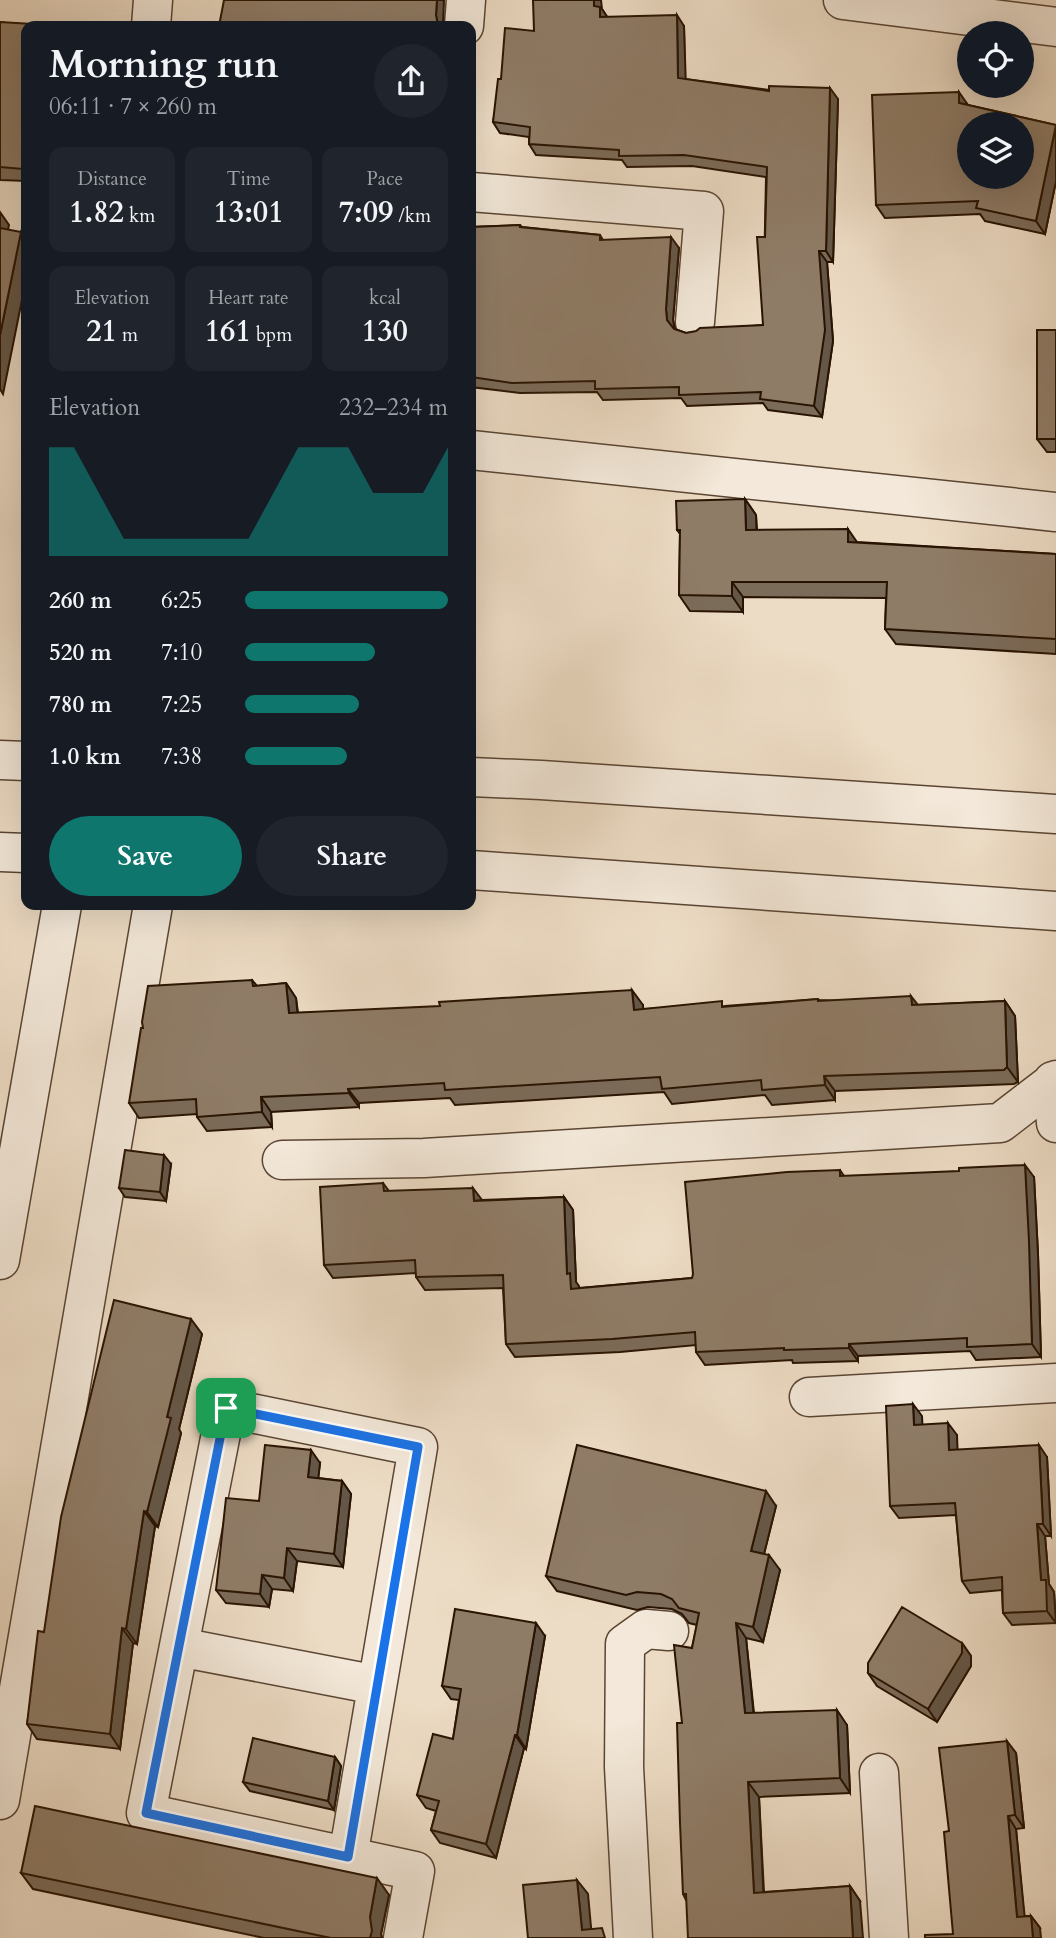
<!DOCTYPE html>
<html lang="en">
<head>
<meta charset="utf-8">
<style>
	body { margin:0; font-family:Cardo,serif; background:#20242c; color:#f1f3f6; height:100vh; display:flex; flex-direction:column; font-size:26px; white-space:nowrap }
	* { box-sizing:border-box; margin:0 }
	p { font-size:23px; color:#9ea1a6 }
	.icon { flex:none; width:38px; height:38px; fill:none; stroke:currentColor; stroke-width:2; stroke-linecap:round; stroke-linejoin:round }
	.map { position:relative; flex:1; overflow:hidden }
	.details { position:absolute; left:21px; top:21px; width:455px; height:889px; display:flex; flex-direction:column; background:#171b24; border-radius:14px; box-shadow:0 7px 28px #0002 }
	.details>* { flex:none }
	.buttons { position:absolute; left:957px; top:21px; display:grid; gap:14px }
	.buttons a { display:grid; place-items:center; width:77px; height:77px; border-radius:50%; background:#171b24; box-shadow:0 7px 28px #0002; font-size:35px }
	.pin { position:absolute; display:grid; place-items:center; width:60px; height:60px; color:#fff; margin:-30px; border-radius:14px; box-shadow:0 4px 10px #0006 }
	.round { display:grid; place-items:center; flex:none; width:74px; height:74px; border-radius:37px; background:#20242c }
	.headline { display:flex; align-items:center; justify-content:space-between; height:119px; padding:0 28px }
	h1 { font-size:38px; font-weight:700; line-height:52px }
	.stats { display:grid; grid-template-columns:repeat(3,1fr); gap:10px; height:119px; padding:7px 28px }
	.stats div { display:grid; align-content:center; border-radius:14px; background:#20242c; text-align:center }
	.stats b { font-size:30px; font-weight:700 }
	.stats small { font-size:19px; font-weight:400 }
	.stats p { font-size:19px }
	.chart { height:196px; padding:14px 28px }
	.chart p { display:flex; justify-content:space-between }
	.chart svg { width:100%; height:126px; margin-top:7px; fill:#0f766e; opacity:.7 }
	.cta { display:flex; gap:14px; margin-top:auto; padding:14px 28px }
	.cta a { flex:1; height:80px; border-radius:42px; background:#0f766e; color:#fff; font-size:28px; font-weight:700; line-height:80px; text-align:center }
	.cta a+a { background:#20242c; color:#f1f3f6 }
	ul { padding:0 28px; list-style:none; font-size:23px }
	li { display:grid; grid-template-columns:112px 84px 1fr; align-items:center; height:52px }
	li i { height:18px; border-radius:9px; background:#0f766e }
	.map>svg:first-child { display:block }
</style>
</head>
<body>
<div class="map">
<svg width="1056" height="1938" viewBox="0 0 1056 1938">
	<rect width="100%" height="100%" fill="#eddcc5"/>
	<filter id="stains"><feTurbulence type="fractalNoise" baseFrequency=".00286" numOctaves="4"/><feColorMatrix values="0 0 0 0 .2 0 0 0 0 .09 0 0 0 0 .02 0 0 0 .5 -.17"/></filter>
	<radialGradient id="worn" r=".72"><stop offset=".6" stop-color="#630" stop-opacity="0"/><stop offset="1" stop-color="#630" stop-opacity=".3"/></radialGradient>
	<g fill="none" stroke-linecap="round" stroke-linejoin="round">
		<defs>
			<path id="minor" d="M 843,0 L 1056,27
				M 151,26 L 153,0
				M 464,26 L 466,0
				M 471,192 L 704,211 L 695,322
				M 471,450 L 1056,512
				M 0,760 L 26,761
				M 471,777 L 541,780 L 1056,814
				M 0,852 L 26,853
				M 471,870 L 1056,911
				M 1053,1081 L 1056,1123
				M 282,1160 L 424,1158 L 1000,1123 L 1056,1080
				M 0,1260 L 62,905
				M 809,1397 L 1056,1383
				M 179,1647 L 377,1685
				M 879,1773 L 889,1938
				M 0,1800 L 153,905
				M 348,1857 L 418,1447 L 226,1408 L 146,1813 L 415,1871 L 403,1938
				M 633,1938 L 624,1767 L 625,1644 L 646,1629 L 669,1631"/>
		</defs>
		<use href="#minor" stroke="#5a4533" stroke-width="41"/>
		<use href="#minor" stroke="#f3e8d9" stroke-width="38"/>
	</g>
	<path fill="#7b6b59" stroke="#291302" stroke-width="2" d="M 602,9 L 607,17 L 684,26 L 685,79 L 838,99 L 833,262 L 827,262 L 833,341 L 822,417 L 768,410 L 763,403 L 687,406 L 681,398 L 603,400 L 597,392 L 520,393 L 471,387 L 471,227 L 520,225 L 522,227 L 600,235 L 603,240 L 679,248 L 673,320 L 675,329 L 686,333 L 763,325 L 766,177 L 692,166 L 627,167 L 622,160 L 536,155 L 529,144 L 529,137 L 500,133 L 493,122 L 501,79 L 534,31 Z
		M 0,22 L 26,26 L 26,181 L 0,180 Z
		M 968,105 L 1056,125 L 1056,181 L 1045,234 L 985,221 L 980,214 L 885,218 L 876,205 Z
		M 1056,330 L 1056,452 L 1047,452 L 1037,439 Z
		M 745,499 L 756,515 L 757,530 L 857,542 L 1056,554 L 1056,654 L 896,644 L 885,629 L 886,598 L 743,597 L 743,612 L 690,611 L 679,595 L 680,534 L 677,530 Z
		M 252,980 L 257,986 L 286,983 L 296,998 L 298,1013 L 643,1005 L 643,1009 L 725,1006 L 818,999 L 819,1000 L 918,1005 L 1005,1001 L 1015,1016 L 1018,1082 L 1014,1084 L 835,1091 L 835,1100 L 772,1105 L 765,1095 L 672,1104 L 664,1092 L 455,1105 L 450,1098 L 359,1103 L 359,1107 L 271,1112 L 272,1127 L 207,1131 L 197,1117 L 197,1114 L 139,1118 L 129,1103 Z
		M 171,1164 L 166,1201 L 125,1197 L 119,1188 Z
		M 840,1170 L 844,1176 L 1034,1177 L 1038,1254 L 1041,1357 L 976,1360 L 970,1351 L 858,1356 L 858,1361 L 793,1363 L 792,1360 L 705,1365 L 696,1352 L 696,1345 L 620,1352 L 515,1357 L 506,1344 L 503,1288 L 425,1290 L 416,1277 L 416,1273 L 333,1278 L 324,1265 L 383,1183 L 389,1191 L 482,1200 L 564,1197 L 573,1210 L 576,1282 L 579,1288 L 692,1278 Z
		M 202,1334 L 179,1429 L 181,1433 L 158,1527 L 155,1526 L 137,1644 L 133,1643 L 120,1749 L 37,1739 L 27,1724 L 44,1632 Z
		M 922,1416 L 922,1425 L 957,1435 L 957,1450 L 1047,1457 L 1051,1536 L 1045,1536 L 1049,1584 L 1054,1592 L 1056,1623 L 1012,1625 L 1003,1613 L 1002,1590 L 970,1593 L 962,1581 L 956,1515 L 899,1518 L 890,1506 Z
		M 320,1463 L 318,1478 L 342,1481 L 351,1494 L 343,1567 L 297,1561 L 293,1591 L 272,1589 L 269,1607 L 226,1603 L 216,1590 L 259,1501 Z
		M 776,1506 L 764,1554 L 780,1570 L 763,1642 L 746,1638 L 754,1713 L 847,1725 L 850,1793 L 759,1797 L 764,1892 L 850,1886 L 860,1901 L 686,1900 L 683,1894 L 682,1723 L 692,1648 L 697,1625 L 689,1623 L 682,1614 L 672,1609 L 648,1607 L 637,1610 L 557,1591 L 546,1576 Z
		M 545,1636 L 526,1749 L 524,1748 L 496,1858 L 440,1843 L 431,1830 L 436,1811 L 426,1808 L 417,1795 L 453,1739 L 459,1700 L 451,1699 L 442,1686 Z
		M 962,1643 L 971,1656 L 971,1666 L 937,1722 L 877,1686 L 868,1673 Z
		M 1016,1753 L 1024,1828 L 1016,1829 L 1024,1916 L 1031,1916 L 1040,1928 L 953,1934 Z
		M 335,1757 L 341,1766 L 334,1810 L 250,1791 L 243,1782 Z
		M 21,1873 L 389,1895 L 381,1934 L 382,1938 L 264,1938 L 33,1889 Z"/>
	<path fill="#645748" stroke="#291302" stroke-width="2" d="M 437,0 L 444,0 L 443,26 L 438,26 L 436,15 Z
		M 594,0 L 601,0 L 602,9 L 608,18 L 600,17 L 594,6 Z
		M 677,15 L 684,26 L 686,89 L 678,78 Z
		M 830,88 L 838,99 L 833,262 L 826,251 Z
		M 959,92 L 968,105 L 959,103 Z
		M 26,116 L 26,173 L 23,169 Z
		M 1056,125 L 1056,181 L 1045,234 L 1036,221 Z
		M 0,212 L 9,225 L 5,243 L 0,236 Z
		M 21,232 L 26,240 L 26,280 L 3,394 L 0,389 L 0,335 Z
		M 671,237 L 679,248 L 673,320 L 675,331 L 667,320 L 666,309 Z
		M 819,251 L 827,262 L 833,341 L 822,417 L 814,406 Z
		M 745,499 L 756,515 L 757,546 L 746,530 Z
		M 848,529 L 859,545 L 848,542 Z
		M 732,582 L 743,597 L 743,612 L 732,596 Z
		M 286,983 L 296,998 L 299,1028 L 289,1013 Z
		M 632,990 L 643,1005 L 644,1025 L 634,1010 Z
		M 911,996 L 922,1010 L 912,1005 Z
		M 1005,1001 L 1015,1016 L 1018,1082 L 1007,1067 Z
		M 824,1076 L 835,1091 L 835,1100 L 825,1085 Z
		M 348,1089 L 359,1103 L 359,1107 L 349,1093 Z
		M 261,1097 L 271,1112 L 272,1127 L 262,1112 Z
		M 164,1155 L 171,1164 L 166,1201 L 160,1192 Z
		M 1025,1165 L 1034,1177 L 1038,1254 L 1041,1357 L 1032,1344 Z
		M 473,1188 L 482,1200 L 474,1201 Z
		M 564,1197 L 573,1210 L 576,1282 L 579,1286 L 579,1302 L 571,1289 L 567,1274 Z
		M 191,1319 L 202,1334 L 179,1429 L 181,1433 L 158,1527 L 147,1512 L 167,1417 Z
		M 849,1344 L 858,1356 L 858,1361 L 849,1348 Z
		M 913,1404 L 922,1416 L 923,1437 L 914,1425 Z
		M 948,1423 L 957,1435 L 958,1462 L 949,1450 Z
		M 1039,1445 L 1047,1457 L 1051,1536 L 1043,1524 Z
		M 311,1450 L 320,1463 L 317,1490 L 308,1477 Z
		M 342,1481 L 351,1494 L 343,1567 L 334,1554 Z
		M 766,1491 L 776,1506 L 761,1566 L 751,1551 Z
		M 144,1511 L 155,1526 L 137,1644 L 126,1629 Z
		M 1037,1524 L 1045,1536 L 1049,1584 L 1054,1592 L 1056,1623 L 1047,1611 L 1041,1580 Z
		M 287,1548 L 297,1561 L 293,1591 L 284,1578 Z
		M 769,1555 L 780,1570 L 763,1642 L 753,1627 Z
		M 262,1575 L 272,1589 L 269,1607 L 260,1594 Z
		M 536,1623 L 545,1636 L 526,1749 L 517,1735 Z
		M 736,1623 L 746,1638 L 755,1728 L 745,1713 Z
		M 122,1628 L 133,1643 L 120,1749 L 110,1734 Z
		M 962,1643 L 971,1656 L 971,1666 L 937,1722 L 928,1709 Z
		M 837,1710 L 847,1725 L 850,1793 L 840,1778 Z
		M 515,1735 L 524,1748 L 496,1858 L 486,1844 Z
		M 1007,1741 L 1016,1753 L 1024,1828 L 1015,1815 Z
		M 335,1757 L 341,1766 L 334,1810 L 328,1801 Z
		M 748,1782 L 759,1797 L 764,1908 L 754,1893 Z
		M 1008,1816 L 1016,1829 L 1026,1930 L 1017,1917 Z
		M 377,1878 L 389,1895 L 381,1934 L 382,1938 L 370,1938 L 370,1917 Z
		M 577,1880 L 588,1894 L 592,1938 L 582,1930 Z
		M 850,1886 L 860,1901 L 863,1938 L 853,1938 Z
		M 1031,1916 L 1040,1928 L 1041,1938 L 1033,1938 Z"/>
	<path fill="#8f7c67" stroke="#291302" stroke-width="2" fill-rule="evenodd" d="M 224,0 L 437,0 L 436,15 L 438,26 L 219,26 Z
		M 533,0 L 594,0 L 594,6 L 600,7 L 600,17 L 677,15 L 678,78 L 769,91 L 769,86 L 830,88 L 826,251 L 819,251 L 825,330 L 814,406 L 760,399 L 761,392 L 679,395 L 679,387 L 595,389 L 595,381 L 512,383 L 471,377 L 471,227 L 520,225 L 520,227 L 600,235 L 600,240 L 671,237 L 666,309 L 667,320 L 674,329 L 686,333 L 696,331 L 700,328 L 763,325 L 757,237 L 765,237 L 767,167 L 684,155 L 619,156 L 619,150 L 529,144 L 530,127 L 493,122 L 498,79 L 501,79 L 505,28 L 534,31 Z
		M 0,22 L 32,24 L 32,26 L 26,26 L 26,116 L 23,169 L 0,167 Z
		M 959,92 L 959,103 L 1056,125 L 1036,221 L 976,208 L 978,201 L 876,205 L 872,95 ZM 970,124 L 1022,124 L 1022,177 L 970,177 Z
		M 0,228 L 21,232 L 0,335 Z
		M 1037,330 L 1056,330 L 1056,439 L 1037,439 Z
		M 745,499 L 746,530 L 848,529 L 848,542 L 1056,554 L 1056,639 L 885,629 L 887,582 L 732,582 L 732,596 L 679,595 L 680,530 L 677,530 L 676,501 Z
		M 252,980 L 253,986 L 286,983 L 289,1013 L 440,1006 L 439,1002 L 632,990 L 634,1010 L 722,1001 L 722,1007 L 818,999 L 818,1001 L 911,996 L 912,1005 L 1005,1001 L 1007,1067 L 1004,1070 L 824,1076 L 825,1085 L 762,1090 L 761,1080 L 662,1089 L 660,1077 L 445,1090 L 444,1083 L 348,1089 L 349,1093 L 261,1097 L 262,1112 L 197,1117 L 196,1099 L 129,1103 L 141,1028 L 143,1028 L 142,1022 L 148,986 Z
		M 125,1150 L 164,1155 L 160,1192 L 119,1188 Z
		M 1025,1165 L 1029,1241 L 1032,1344 L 967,1347 L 967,1338 L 849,1344 L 849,1348 L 784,1350 L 784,1348 L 696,1352 L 695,1332 L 612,1339 L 506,1344 L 503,1275 L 416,1277 L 415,1260 L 324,1265 L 320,1187 L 383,1183 L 384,1191 L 473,1188 L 474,1201 L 564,1197 L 567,1274 L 570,1273 L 571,1289 L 692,1278 L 693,1274 L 685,1182 L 787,1172 L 840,1170 L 840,1176 L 959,1171 L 959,1168 Z
		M 114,1300 L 191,1319 L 167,1417 L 171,1418 L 147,1512 L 144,1511 L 126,1629 L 122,1628 L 110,1734 L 27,1724 L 38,1631 L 44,1632 L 61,1517 Z
		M 913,1404 L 914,1425 L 948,1423 L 949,1450 L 1039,1445 L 1043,1524 L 1037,1524 L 1041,1580 L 1046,1580 L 1047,1611 L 1003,1613 L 1002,1577 L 962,1581 L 955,1503 L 890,1506 L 886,1406 Z
		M 265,1445 L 311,1450 L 308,1477 L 342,1481 L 334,1554 L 287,1548 L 284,1578 L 262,1575 L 260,1594 L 216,1590 L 226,1498 L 259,1501 Z
		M 577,1445 L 766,1491 L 751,1551 L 769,1555 L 753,1627 L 736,1623 L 745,1713 L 837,1710 L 840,1778 L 748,1782 L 754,1893 L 850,1886 L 853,1938 L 688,1938 L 686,1894 L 683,1894 L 680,1823 L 677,1723 L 682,1723 L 674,1645 L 692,1648 L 699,1613 L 679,1608 L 672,1599 L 661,1594 L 637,1592 L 626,1595 L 546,1576 Z
		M 902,1607 L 962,1643 L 962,1653 L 928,1709 L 868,1673 L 868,1663 Z
		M 455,1609 L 536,1623 L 517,1735 L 515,1735 L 486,1844 L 431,1830 L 439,1801 L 417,1795 L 433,1734 L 453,1739 L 461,1689 L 442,1686 Z
		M 253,1738 L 335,1757 L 328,1801 L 243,1782 Z
		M 1007,1741 L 1015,1815 L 1008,1816 L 1017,1917 L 1031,1916 L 1033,1938 L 925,1938 L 925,1935 L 953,1934 L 944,1832 L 949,1831 L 939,1748 Z
		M 35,1806 L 377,1878 L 370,1917 L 372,1931 L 370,1938 L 331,1938 L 21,1873 Z
		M 577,1880 L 582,1930 L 602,1928 L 605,1938 L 528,1938 L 523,1885 Z"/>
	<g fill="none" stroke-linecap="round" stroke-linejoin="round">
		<defs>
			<path id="route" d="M 226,1408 L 418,1447 L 348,1857 L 146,1813 Z"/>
		</defs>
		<use href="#route" stroke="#fff" stroke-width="14"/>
		<use href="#route" stroke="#1a73e8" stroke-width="9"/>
	</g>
	<rect width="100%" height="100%" filter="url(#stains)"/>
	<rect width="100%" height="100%" fill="url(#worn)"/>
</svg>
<div class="buttons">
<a><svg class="icon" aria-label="locate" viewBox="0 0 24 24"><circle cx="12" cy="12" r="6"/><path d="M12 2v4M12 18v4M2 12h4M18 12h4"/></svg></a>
<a><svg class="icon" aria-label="layers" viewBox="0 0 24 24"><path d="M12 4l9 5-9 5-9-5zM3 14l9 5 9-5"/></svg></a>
</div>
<div class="pin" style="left:226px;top:1408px;background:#1e9e55"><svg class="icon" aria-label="arrive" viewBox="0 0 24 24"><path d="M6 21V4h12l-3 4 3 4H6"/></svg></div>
<section class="details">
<div class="headline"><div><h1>Morning run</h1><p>06:11 · 7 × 260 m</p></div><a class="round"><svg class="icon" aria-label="share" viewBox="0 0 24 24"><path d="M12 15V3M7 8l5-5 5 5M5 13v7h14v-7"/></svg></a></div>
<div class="stats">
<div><p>Distance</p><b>1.82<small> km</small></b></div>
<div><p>Time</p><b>13:01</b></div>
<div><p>Pace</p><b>7:09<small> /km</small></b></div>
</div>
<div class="stats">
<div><p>Elevation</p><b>21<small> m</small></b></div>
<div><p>Heart rate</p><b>161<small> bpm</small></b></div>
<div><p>kcal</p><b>130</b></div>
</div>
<div class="chart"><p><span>Elevation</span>232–234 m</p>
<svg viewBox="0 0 160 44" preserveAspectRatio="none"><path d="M0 44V6L10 6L20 22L30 38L40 38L50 38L60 38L70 38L80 38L90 22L100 6L110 6L120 6L130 22L140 22L150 22L160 6V44z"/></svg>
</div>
<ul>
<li><b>260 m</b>6:25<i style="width:100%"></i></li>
<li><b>520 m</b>7:10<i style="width:64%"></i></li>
<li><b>780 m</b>7:25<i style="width:56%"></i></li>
<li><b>1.0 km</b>7:38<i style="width:50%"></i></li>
</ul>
<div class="cta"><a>Save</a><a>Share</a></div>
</section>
</div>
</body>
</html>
